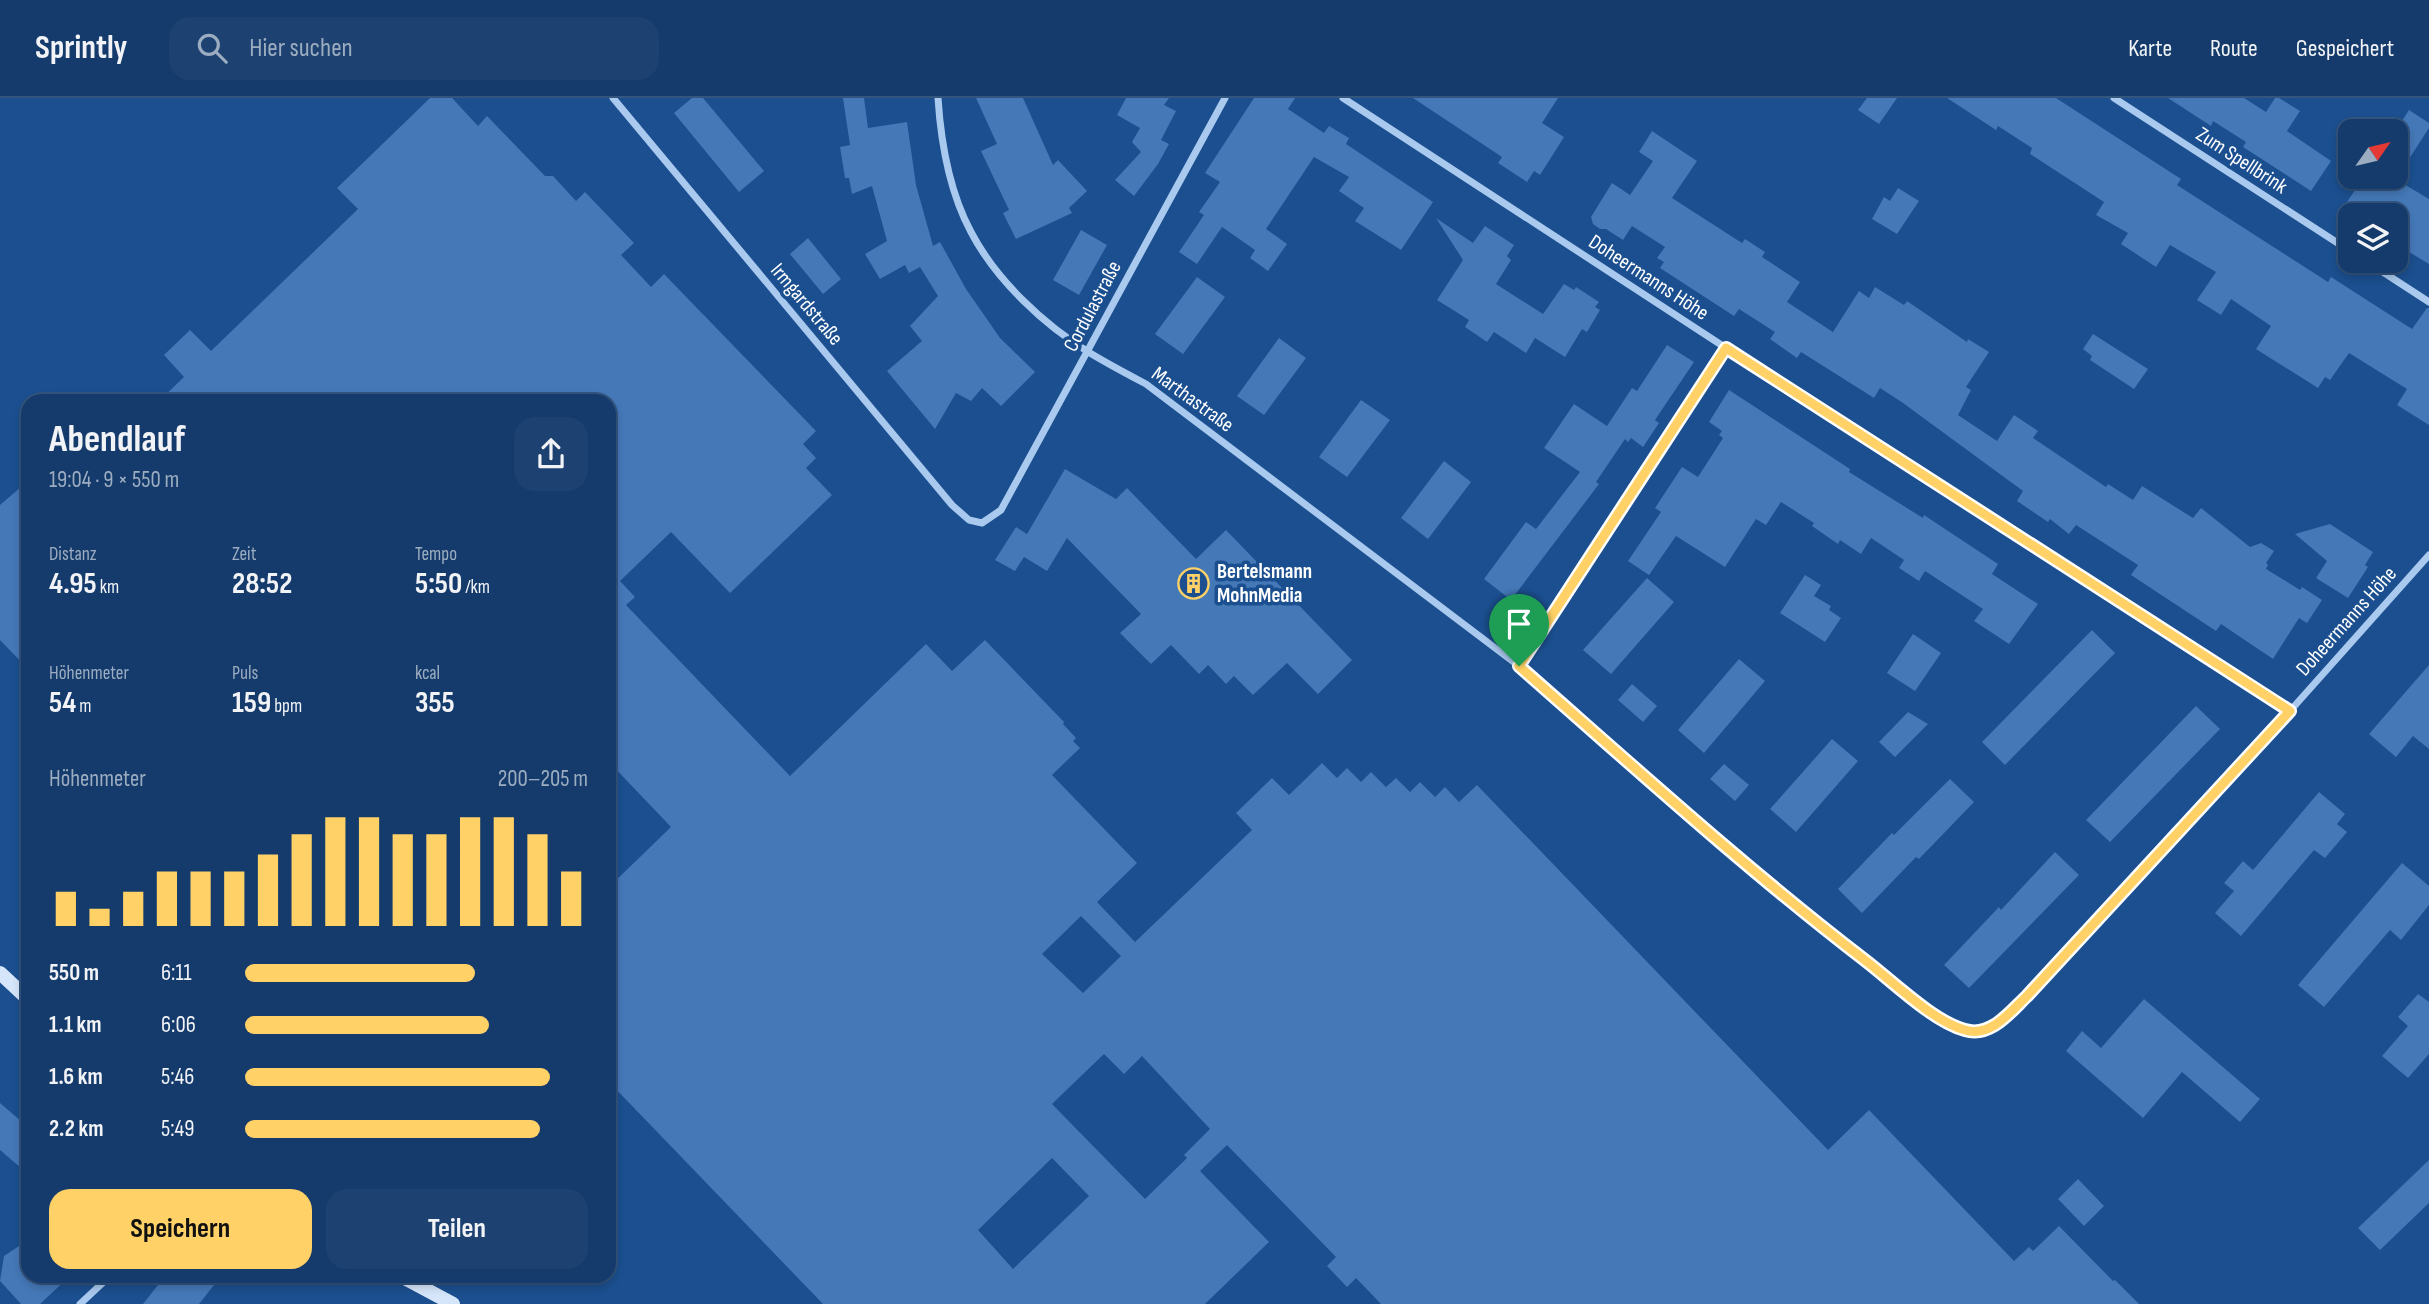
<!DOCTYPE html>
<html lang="de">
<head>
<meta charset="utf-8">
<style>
	body { margin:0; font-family:"Sofia Sans Condensed",sans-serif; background:#1d4271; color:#f1f3f6; height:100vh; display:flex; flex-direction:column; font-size:26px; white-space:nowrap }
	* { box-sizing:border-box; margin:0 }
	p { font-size:23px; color:#9dadc1 }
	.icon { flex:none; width:38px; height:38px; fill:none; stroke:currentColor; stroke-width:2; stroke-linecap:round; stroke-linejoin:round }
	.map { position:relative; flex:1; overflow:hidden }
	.sheet { position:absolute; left:21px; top:296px; width:595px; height:889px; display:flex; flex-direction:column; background:#143b6b; border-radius:21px; box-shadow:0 4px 10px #0003,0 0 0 2px #33557e }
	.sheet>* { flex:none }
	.needle { width:46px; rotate:56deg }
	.fabs { position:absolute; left:2338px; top:21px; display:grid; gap:14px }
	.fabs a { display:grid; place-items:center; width:70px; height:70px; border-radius:14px; background:#143b6b; box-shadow:0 4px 10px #0003,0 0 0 2px #33557e; font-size:35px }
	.pin { position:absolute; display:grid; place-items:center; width:60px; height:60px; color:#fff; margin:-72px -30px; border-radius:50% 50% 50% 0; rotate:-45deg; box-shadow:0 0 7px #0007 }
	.pin .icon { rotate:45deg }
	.round { display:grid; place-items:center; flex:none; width:74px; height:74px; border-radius:21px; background:#1d4271 }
	.headline { display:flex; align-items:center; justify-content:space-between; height:119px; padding:0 28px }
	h1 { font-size:38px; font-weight:700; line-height:52px }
	.metrics { display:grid; grid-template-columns:repeat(3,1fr); gap:10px; height:119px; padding:7px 28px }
	.metrics div { display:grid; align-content:center }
	.metrics b { font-size:30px; font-weight:700 }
	.metrics small { font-size:19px; font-weight:400 }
	.metrics p { font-size:19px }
	.chart { height:196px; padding:14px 28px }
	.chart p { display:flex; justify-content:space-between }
	.chart svg { width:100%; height:126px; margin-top:7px; stroke:#ffd166; stroke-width:6 }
	.cta { display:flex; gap:14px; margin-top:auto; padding:14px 28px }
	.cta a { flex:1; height:80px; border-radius:21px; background:#ffd166; color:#111; font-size:28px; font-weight:700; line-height:80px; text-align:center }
	.cta a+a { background:#1d4271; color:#f1f3f6 }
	ul { padding:0 28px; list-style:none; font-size:23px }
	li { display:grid; grid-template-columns:112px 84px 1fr; align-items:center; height:52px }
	li i { height:18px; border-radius:9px; background:#ffd166 }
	header { display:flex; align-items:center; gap:42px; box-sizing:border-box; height:98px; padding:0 35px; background:#143b6b; border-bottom:2px solid #33557e }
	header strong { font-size:33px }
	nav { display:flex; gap:38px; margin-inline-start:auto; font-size:24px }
	.search { width:490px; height:63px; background:#1d4271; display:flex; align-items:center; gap:18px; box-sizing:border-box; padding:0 24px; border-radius:21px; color:#9dadc1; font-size:26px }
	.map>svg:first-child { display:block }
</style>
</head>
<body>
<header>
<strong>Sprintly</strong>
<div class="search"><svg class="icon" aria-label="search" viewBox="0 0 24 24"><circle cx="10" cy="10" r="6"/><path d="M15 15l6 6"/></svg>Hier suchen</div>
<nav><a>Karte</a><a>Route</a><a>Gespeichert</a></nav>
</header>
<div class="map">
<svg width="2429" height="1206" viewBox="0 0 2429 1206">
	<rect width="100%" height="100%" fill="#1b4f8f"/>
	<path fill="#4478b7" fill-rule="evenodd" d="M 430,0 L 452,0 L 478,28 L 487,18 L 545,78 L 553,78 L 576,103 L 585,94 L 634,145 L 621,157 L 651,189 L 664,176 L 816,333 L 803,346 L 816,360 L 806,370 L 832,397 L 730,495 L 671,434 L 620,483 L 635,499 L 626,507 L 790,678 L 926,546 L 952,573 L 985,542 L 1064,624 L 1063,626 L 1076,640 L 1073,643 L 1080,650 L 1052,677 L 1137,765 L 1097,804 L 1135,844 L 1252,732 L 1236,715 L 1272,680 L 1289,697 L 1322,665 L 1337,680 L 1347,670 L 1361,684 L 1371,674 L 1386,689 L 1396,680 L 1410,694 L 1420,684 L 1435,699 L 1445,689 L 1459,704 L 1477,687 L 1828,1052 L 1869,1012 L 2014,1163 L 2029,1149 L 2033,1153 L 2059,1128 L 2113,1183 L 2115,1182 L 2139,1206 L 1381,1206 L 1356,1180 L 1347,1189 L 1327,1168 L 1336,1159 L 1227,1047 L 1200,1073 L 1269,1144 L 1205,1206 L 823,1206 L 609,984 L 609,789 L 671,729 L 609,664 L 609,303 L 159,303 L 184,279 L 164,257 L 190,232 L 211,253 L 358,111 L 337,90 ZM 1081,818 L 1121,858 L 1083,895 L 1042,856 ZM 1104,956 L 1124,976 L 1142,958 L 1210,1031 L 1184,1057 L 1187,1060 L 1145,1101 L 1052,1006 ZM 1052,1060 L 1089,1098 L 1013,1171 L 978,1132 Z
		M 692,0 L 703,0 L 764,73 L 739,94 L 674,15 Z
		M 843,0 L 864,0 L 868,30 L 907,24 L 916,87 L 933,148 L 940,144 L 966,191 L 1000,240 L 1035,274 L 1001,308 L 982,290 L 971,303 L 956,295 L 935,331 L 887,273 L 922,243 L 910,228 L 938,198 L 920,169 L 909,175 L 905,167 L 880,181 L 865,156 L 887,143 L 872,88 L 852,96 L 849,80 L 845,80 L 840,49 L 850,47 Z
		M 976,0 L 1023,0 L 1053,67 L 1058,62 L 1087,93 L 1069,110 L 1072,115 L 1016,141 L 1003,115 L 1009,112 L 981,53 L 997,46 Z
		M 1126,0 L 1169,0 L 1164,7 L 1176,13 L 1161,42 L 1169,46 L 1158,66 L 1134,98 L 1115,82 L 1141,54 L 1132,44 L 1140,30 L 1117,17 Z
		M 1254,0 L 1295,0 L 1288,11 L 1324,35 L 1329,28 L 1349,40 L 1346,46 L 1433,104 L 1401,152 L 1355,123 L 1364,110 L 1339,93 L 1349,79 L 1314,59 L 1266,131 L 1287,146 L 1268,173 L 1250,160 L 1255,152 L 1222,129 L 1197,166 L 1179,154 L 1204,117 L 1199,114 L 1220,84 L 1205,75 Z
		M 1413,0 L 1558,0 L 1542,25 L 1564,39 L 1540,77 L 1534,73 L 1527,84 L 1498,65 L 1502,59 Z
		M 1867,0 L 1897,0 L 1879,26 L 1858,12 Z
		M 1947,0 L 2056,0 L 2181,81 L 2177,87 L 2328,184 L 2331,179 L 2412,231 L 2427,210 L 2429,210 L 2429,327 L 2397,307 L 2407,291 L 2349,255 L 2330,282 L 2325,279 L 2318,290 L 2256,251 L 2271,228 L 2231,201 L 2221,217 L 2197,202 L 2216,174 L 2170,147 L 2156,169 L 2121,146 L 2128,135 L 2096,117 L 2104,104 L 2030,56 L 2032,50 L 1998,28 L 1996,32 Z
		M 2168,0 L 2244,0 L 2266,14 L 2275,0 L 2279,0 L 2300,13 L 2287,33 L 2331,63 L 2311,93 L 2243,49 L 2246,44 L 2213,23 L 2211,28 Z
		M 2409,12 L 2429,25 L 2429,30 L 2396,81 L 2396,32 Z
		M 1652,33 L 1697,63 L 1672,100 L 1742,145 L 1745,141 L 1765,154 L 1762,159 L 1800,184 L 1787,204 L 1833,234 L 1859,193 L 1869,200 L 1875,189 L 1904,207 L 1907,203 L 1967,244 L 1968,241 L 1989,254 L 1966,289 L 1971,292 L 1958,317 L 1997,343 L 2014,317 L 2038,333 L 2033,340 L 2106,389 L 2108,386 L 2133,402 L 2142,388 L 2193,420 L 2201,410 L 2250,449 L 2261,445 L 2274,453 L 2266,465 L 2268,467 L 2266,471 L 2300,492 L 2302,489 L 2322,502 L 2307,525 L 2299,520 L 2273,561 L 2221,526 L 2216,533 L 2131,477 L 2138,467 L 2076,427 L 2069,436 L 2050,421 L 2048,424 L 2017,403 L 2023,393 L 1903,305 L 1880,290 L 1874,300 L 1801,254 L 1797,260 L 1770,241 L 1775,234 L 1739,211 L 1734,218 L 1660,170 L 1664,164 L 1657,160 L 1665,149 L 1632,128 L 1623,142 L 1606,131 L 1600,131 L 1593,126 L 1591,119 L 1612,85 L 1630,97 L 1653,63 L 1639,54 Z
		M 2364,79 L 2392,79 L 2429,101 L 2429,166 L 2396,146 L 2396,117 L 2338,117 Z
		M 1898,90 L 1919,103 L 1897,136 L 1872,121 L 1884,99 L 1890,103 Z
		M 1436,120 L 1473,145 L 1485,128 L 1514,147 L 1507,158 L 1511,162 L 1496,186 L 1543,216 L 1564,186 L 1574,192 L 1576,189 L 1599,204 L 1595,209 L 1600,212 L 1587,234 L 1582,231 L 1565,259 L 1535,240 L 1526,255 L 1494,234 L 1487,244 L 1465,229 L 1469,222 L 1437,202 L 1463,162 Z
		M 1081,132 L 1107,147 L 1079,197 L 1053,182 Z
		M 808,140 L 841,181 L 823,196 L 790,156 Z
		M 1197,179 L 1225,199 L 1183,256 L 1155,236 Z
		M 2093,236 L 2148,271 L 2134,291 L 2090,262 L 2092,258 L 2083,251 Z
		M 1279,240 L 1306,260 L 1264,317 L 1237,298 Z
		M 1667,247 L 1694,264 L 1655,322 L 1659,325 L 1643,349 L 1631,340 L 1628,344 L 1625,341 L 1596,384 L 1599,386 L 1511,502 L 1484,481 L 1526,424 L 1536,431 L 1580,374 L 1544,350 L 1574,306 L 1607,328 L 1632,290 L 1637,293 Z
		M 1729,292 L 1850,371 L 1849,374 L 1923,420 L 1924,417 L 1998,466 L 1992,476 L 2038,506 L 2009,546 L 1974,523 L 1983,511 L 1925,473 L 1919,483 L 1899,470 L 1904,462 L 1871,440 L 1861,456 L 1840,442 L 1838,446 L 1812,428 L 1814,425 L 1781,404 L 1766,427 L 1756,421 L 1725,469 L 1676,438 L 1649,477 L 1628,463 L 1661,414 L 1655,410 L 1682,369 L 1698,379 L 1723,340 L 1719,337 L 1722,333 L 1709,324 Z
		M 1361,302 L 1390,322 L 1347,379 L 1319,359 Z
		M 1444,363 L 1471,384 L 1428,441 L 1401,420 Z
		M 1065,371 L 1116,401 L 1127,390 L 1196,461 L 1226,432 L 1352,562 L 1318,596 L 1287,565 L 1253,597 L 1234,578 L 1226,586 L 1208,567 L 1199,576 L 1171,547 L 1151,566 L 1120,535 L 1141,516 L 1067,440 L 1047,473 L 1024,459 L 1015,473 L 995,462 L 1016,429 L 1027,436 Z
		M 28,383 L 28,571 L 0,542 L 0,407 Z
		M 2330,426 L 2373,454 L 2365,467 L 2368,469 L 2348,500 L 2316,480 L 2327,463 L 2295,436 Z
		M 1805,477 L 1821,487 L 1814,498 L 1831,508 L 1829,512 L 1841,520 L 1825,544 L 1780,515 Z
		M 1647,480 L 1674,504 L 1611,576 L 1583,552 Z
		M 2092,532 L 2115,555 L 2005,667 L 1982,644 Z
		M 1913,536 L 1941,555 L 1915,593 L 1887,575 Z
		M 1739,561 L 1765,583 L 1704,655 L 1678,632 Z
		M 2429,567 L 2429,651 L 2413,638 L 2396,659 L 2369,636 Z
		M 1632,586 L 1657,608 L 1643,624 L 1618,602 Z
		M 2196,608 L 2220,631 L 2110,744 L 2086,722 Z
		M 1908,614 L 1928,626 L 1895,659 L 1879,644 Z
		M 1832,641 L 1858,663 L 1796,734 L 1770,711 Z
		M 1724,666 L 1749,687 L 1735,703 L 1710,681 Z
		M 1950,681 L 1974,704 L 1919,761 L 1916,759 L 1862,815 L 1838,791 L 1892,735 L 1894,737 Z
		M 2319,694 L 2345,716 L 2337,726 L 2347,734 L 2325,760 L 2314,752 L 2241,838 L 2215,815 L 2234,793 L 2224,785 L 2243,763 L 2253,772 Z
		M 2055,754 L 2079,777 L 1969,890 L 1944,867 L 1999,809 L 2001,812 Z
		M 2402,765 L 2429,788 L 2429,807 L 2401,842 L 2390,832 L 2324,909 L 2298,887 Z
		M 2418,896 L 2429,904 L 2429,956 L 2408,980 L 2382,958 L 2408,928 L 2398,919 Z
		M 2144,901 L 2260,1001 L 2240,1024 L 2182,974 L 2143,1020 L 2066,953 L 2082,933 L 2101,950 Z
		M 0,1005 L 28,1029 L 28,1076 L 0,1052 Z
		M 2429,1062 L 2429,1105 L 2380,1152 L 2358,1130 Z
		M 2078,1081 L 2104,1108 L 2084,1128 L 2058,1101 Z
		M 28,1142 L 28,1178 L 70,1178 L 40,1206 L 21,1206 L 0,1183 L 4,1158 Z
		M 165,1178 L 202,1178 L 214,1187 L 199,1206 L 143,1206 Z"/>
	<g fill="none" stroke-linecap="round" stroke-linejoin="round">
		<path stroke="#a9c9ee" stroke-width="7" d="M 613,0 L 952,407 L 969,422 L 982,425 L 1001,412 L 1225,0
			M 938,0 C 941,46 949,93 971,134 C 996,182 1044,227 1090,255 C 1108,266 1127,276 1146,286 L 1519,568 L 1792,806 L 1937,918 L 1967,933 L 1986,932 L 2001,923 L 2027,898 L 2290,613 L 2429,457
			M 1343,0 L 1726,250 L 2290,613
			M 2114,0 L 2350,153
			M 2366,163 L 2429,204
			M 1519,568 L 1726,250
			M 80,1206 L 110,1178"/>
		<path stroke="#d6e6fa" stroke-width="14" d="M 0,875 L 28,901
			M 401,1178 L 453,1206"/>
	</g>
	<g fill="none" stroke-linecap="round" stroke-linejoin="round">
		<defs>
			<path id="route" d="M 1726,250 L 2290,613 L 2027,898 C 2011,913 1991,940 1965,932 C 1934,924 1892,883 1866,863 C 1745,770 1633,668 1519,568 Z"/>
		</defs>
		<use href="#route" stroke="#fff" stroke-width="14"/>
		<use href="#route" stroke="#ffd166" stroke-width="9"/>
	</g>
	<defs>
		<symbol id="building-ring" viewBox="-11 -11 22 22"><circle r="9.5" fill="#1b4f8f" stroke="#ffd166" stroke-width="1.5"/><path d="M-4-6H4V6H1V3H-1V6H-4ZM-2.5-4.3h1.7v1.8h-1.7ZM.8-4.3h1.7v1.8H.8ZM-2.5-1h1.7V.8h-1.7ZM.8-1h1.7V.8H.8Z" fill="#ffd166"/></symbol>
	</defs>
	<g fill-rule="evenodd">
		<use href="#building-ring" x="1176" y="468" width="35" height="35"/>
	</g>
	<g text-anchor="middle" stroke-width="7" stroke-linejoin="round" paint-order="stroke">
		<g font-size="21" fill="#fff" stroke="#1b4f8f">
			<text transform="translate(2242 62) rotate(33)" y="7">Zum Spellbrink</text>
			<text transform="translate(1649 179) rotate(33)" y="7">Doheermanns Höhe</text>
			<text transform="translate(807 206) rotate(50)" y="7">Irmgardstraße</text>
			<text transform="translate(1092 208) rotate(-62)" y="7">Cordulastraße</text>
			<text transform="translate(1193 301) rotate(36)" y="7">Marthastraße</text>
			<text transform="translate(2346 523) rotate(-48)" y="7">Doheermanns Höhe</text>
		</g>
		<g font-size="21" font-weight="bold" fill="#fff" stroke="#1b4f8f" text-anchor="start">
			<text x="1217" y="480">Bertelsmann<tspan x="1217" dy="24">MohnMedia</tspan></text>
		</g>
	</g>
</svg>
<div class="fabs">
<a><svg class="needle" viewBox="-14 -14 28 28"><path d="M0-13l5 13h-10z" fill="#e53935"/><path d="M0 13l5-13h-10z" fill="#9dadc1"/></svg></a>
<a><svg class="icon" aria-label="layers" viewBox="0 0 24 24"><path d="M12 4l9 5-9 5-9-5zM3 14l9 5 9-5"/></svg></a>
</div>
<div class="pin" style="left:1519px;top:568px;background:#1e9e55"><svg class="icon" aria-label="arrive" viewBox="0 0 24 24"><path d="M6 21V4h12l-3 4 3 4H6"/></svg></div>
<section class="sheet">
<div class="headline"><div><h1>Abendlauf</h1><p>19:04 · 9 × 550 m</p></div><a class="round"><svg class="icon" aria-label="share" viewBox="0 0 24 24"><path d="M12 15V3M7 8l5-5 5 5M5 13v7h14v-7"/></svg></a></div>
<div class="metrics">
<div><p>Distanz</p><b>4.95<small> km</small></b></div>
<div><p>Zeit</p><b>28:52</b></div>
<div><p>Tempo</p><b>5:50<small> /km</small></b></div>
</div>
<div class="metrics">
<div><p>Höhenmeter</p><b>54<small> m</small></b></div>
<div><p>Puls</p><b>159<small> bpm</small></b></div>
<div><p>kcal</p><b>355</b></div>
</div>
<div class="chart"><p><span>Höhenmeter</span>200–205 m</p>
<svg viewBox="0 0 160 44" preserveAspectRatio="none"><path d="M5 44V32M15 44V38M25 44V32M35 44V25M45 44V25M55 44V25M65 44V19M75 44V12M85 44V6M95 44V6M105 44V12M115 44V12M125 44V6M135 44V6M145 44V12M155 44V25"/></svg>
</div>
<ul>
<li><b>550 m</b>6:11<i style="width:67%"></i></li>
<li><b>1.1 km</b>6:06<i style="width:71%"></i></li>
<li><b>1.6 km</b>5:46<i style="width:89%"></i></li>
<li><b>2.2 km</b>5:49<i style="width:86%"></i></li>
</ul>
<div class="cta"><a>Speichern</a><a>Teilen</a></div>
</section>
</div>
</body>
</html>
